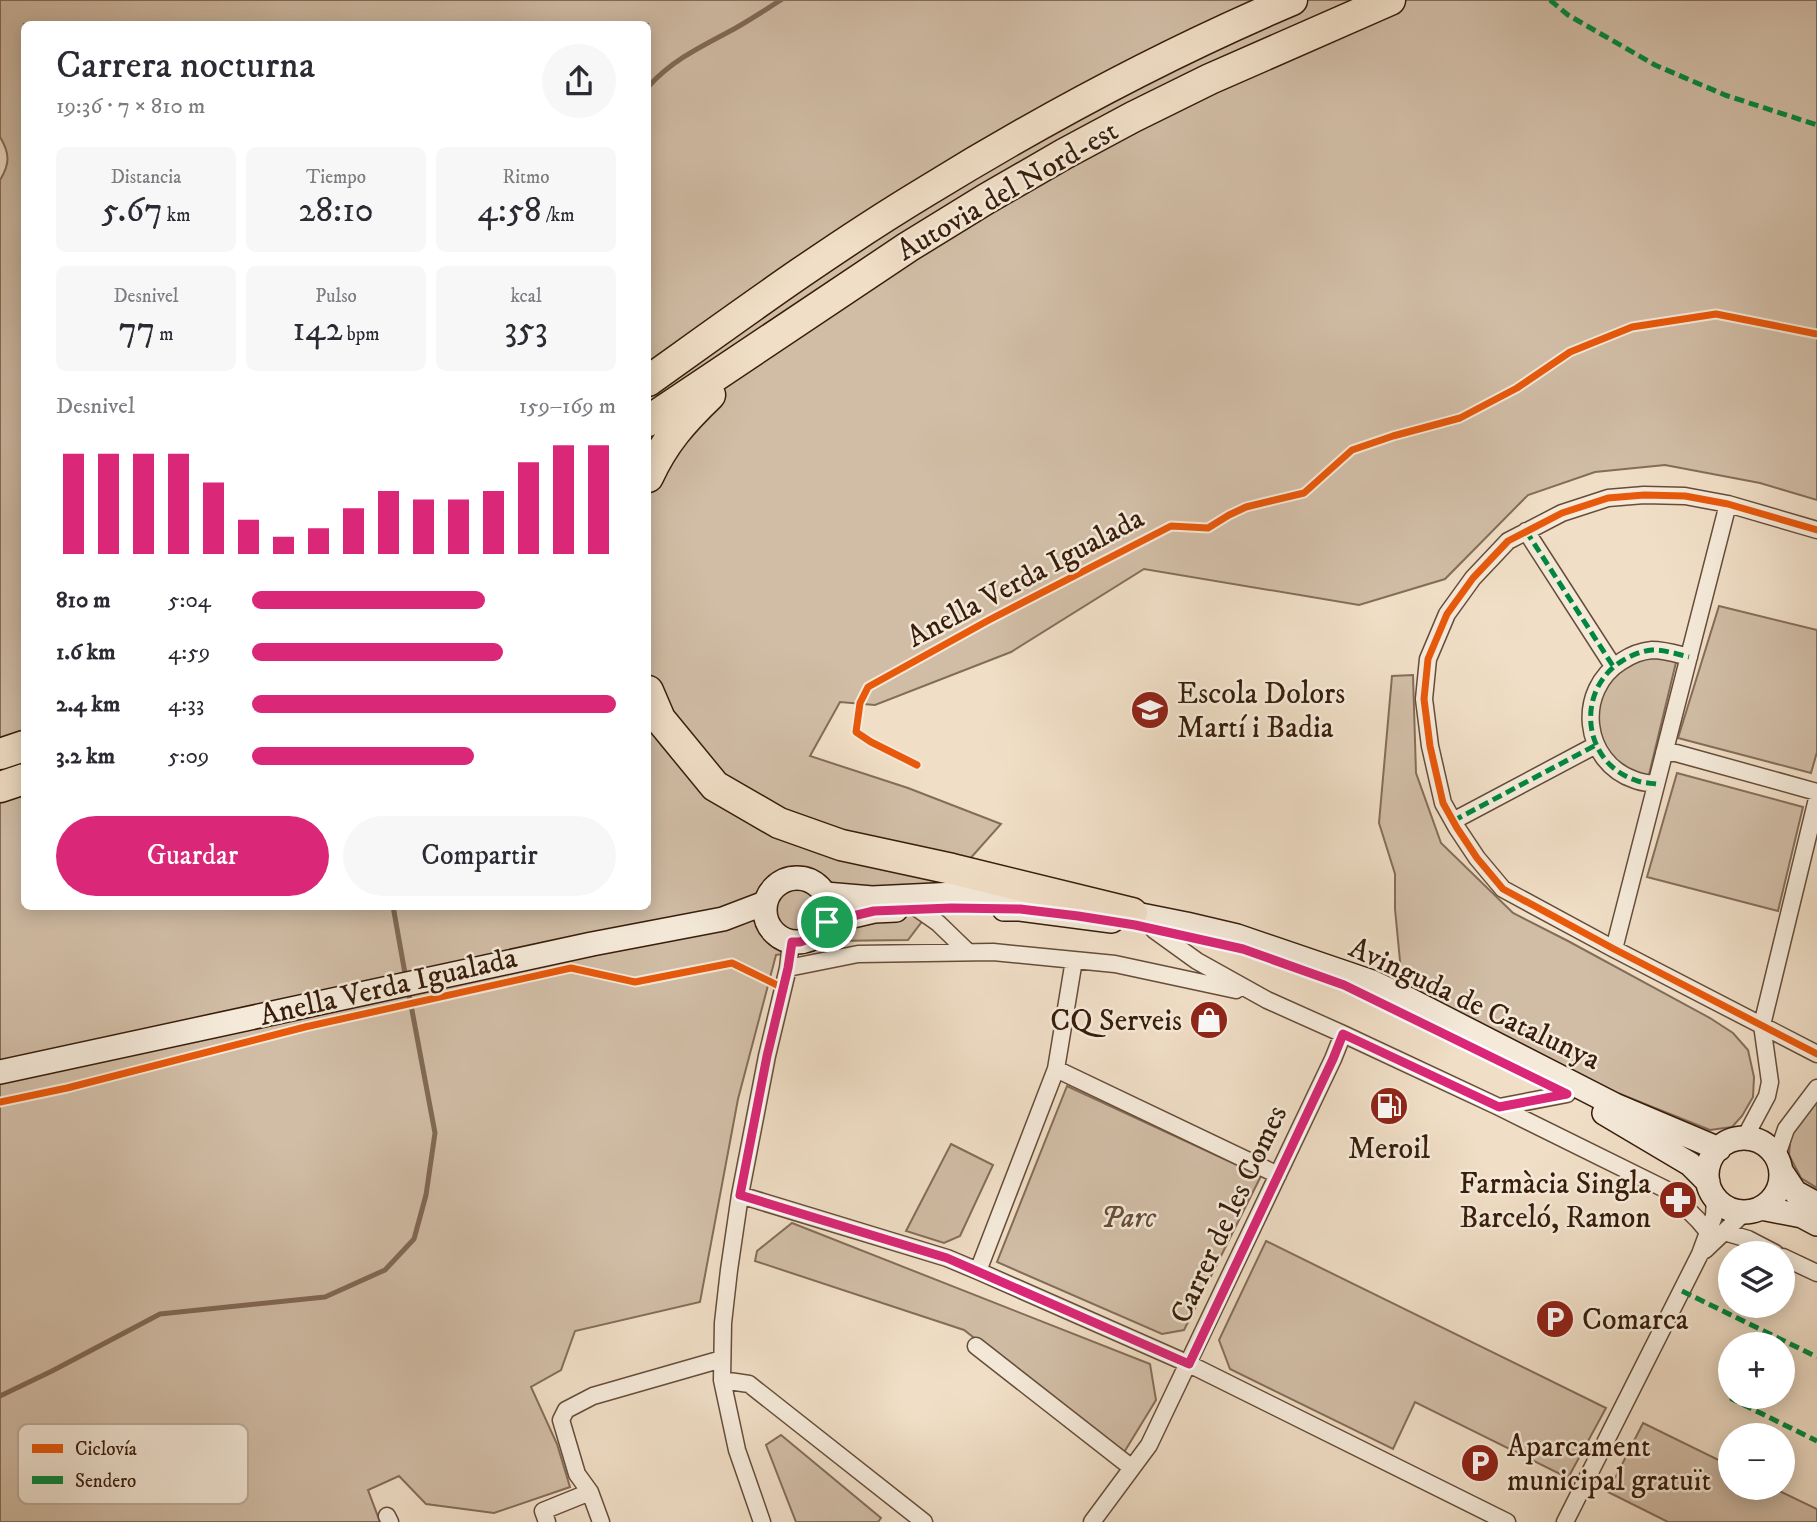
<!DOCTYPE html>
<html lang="es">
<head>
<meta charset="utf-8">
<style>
	body { margin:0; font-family:"IM FELL DW Pica",serif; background:#f7f7f7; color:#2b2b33; height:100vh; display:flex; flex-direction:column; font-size:26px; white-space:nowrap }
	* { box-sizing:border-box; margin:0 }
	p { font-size:23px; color:#7c7c81 }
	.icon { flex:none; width:38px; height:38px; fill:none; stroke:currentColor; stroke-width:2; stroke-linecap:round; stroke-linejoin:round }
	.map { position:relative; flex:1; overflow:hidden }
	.details { position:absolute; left:21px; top:21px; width:630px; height:889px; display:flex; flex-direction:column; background:#fff; border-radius:10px; box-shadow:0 4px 18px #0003 }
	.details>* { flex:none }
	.controls { position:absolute; left:1718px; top:1241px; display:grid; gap:14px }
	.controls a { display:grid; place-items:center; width:77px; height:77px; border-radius:50%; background:#fff; box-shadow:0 4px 18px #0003; font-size:35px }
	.pin { position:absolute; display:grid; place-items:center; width:60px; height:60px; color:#fff; margin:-30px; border:4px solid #fff; border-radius:50%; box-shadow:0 2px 7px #0007 }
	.round { display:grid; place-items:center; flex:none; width:74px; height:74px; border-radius:37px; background:#f7f7f7 }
	.headline { display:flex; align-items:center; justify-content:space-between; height:119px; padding:0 35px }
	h1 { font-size:38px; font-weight:600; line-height:52px }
	.metrics { display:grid; grid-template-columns:repeat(3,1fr); gap:10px; height:119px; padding:7px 35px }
	.metrics div { display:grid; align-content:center; border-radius:10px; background:#f7f7f7; text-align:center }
	.metrics b { font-size:35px; font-weight:600 }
	.metrics small { font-size:19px; font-weight:400 }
	.metrics p { font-size:19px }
	.chart { height:196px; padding:14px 35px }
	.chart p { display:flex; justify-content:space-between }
	.chart svg { width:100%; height:126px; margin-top:7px; stroke:#db2777; stroke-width:6 }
	.cta { display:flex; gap:14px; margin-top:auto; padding:14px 35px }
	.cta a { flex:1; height:80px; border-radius:42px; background:#db2777; color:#fff; font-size:28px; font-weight:600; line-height:80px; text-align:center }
	.cta a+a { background:#f7f7f7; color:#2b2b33 }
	ul { padding:0 35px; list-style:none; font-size:23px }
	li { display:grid; grid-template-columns:112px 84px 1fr; align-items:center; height:52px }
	li i { height:18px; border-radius:9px; background:#db2777 }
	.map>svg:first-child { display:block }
</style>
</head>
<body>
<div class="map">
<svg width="1817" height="1522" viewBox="0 0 1817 1522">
	<rect width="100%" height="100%" fill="#f0dec6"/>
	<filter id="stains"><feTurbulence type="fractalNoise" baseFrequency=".00286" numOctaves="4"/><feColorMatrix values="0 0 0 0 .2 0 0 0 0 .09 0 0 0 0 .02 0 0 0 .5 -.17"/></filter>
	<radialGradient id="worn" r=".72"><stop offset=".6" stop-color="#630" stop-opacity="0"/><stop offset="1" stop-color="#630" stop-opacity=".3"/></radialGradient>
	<path fill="#d1bda6" stroke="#846d58" stroke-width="2" fill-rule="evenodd" d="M 0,0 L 1817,0 L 1817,500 L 1760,483 L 1665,465 L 1595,472 L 1528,495 L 1445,579 L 1359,605 L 1144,569 L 1011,652 L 875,705 L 840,702 L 810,756 L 908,788 L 1001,824 L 968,861 L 908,940 L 828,941 L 818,949 L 776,955 L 738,1099 L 700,1302 L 575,1331 L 561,1370 L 531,1387 L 557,1444 L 570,1487 L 494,1513 L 426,1504 L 399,1476 L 368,1490 L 380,1522 L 0,1522 L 0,180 C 10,164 10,153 0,137 ZM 24,24 L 648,24 L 648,906 L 24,906 Z
		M 1719,606 L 1817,630 L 1817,752 L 1811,773 L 1678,738 Z
		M 1678,654 L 1647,783 L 1603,757 L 1592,700 L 1630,656 Z
		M 1413,675 L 1416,773 L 1441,843 L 1513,913 L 1568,941 L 1710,1018 L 1733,1033 L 1748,1050 L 1754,1077 L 1753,1097 L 1742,1116 L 1732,1127 L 1710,1130 L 1615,1092 L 1434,1002 L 1402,982 L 1395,909 L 1395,874 L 1379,823 L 1392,676 Z
		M 1677,773 L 1803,807 L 1778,911 L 1647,877 Z
		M 1067,1086 L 1261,1176 L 1184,1330 L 1162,1334 L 997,1262 Z
		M 1817,1098 L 1817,1188 L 1801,1178 L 1789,1155 L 1791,1132 Z
		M 951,1144 L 993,1165 L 960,1236 L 944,1243 L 906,1231 Z
		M 792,1223 L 1150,1364 L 1156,1400 L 1123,1454 L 964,1330 L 755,1261 L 757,1251 Z
		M 1266,1241 L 1606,1408 L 1568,1478 L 1415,1402 L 1393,1449 L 1230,1369 L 1219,1340 Z
		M 1643,1423 L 1731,1466 L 1731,1488 L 1773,1488 L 1817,1509 L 1817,1522 L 1668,1522 L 1608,1492 Z
		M 781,1435 L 881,1518 L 878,1522 L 796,1522 L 766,1445 Z"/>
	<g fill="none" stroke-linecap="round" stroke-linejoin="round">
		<path stroke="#816955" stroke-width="5" d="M 648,87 C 672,60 702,46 734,29 C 750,20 765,10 781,0
			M 393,906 L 406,979
			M 0,1396 L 52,1371 L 160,1314 L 325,1297 L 385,1270 L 414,1239 L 426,1195 L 435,1133 L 408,989"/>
		<defs>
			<path id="street" d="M 1817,530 L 1728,504 L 1685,496 L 1644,495 L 1608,498 L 1562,513 L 1508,541 L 1473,578 L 1447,614 L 1428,659 L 1424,699 L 1430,746 L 1443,803 L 1457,828 L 1477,858 L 1503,889 L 1614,949 L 1817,1054
				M 1526,531 L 1613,666
				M 1664,753 L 1676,753 L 1817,792
				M 1656,784 C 1649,783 1642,783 1635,780 C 1582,762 1575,690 1622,661 C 1631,655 1642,651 1652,650 C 1665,650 1677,654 1689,657
				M 1453,821 L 1596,745
				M 918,909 L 938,923 L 968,952
				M 1154,930 L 1197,961 L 1267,1000 L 1343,1034 L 1499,1107 L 1669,1191 L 1698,1220 L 1708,1232
				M 1614,949 L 1728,504
				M 788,968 L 858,954 L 993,952 L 1115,964 L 1236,990
				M 1056,1069 L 1278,1175
				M 1499,1107 L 1567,1094
				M 1744,1139 L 1767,1096 L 1770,1082 L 1762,1025 L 1817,799
				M 1776,1158 L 1786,1129 L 1817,1088
				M 740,1195 L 947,1258 L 978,1271 L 1189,1364 L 1507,1522
				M 1724,1232 L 1748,1239 L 1775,1253
				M 1705,1250 L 1745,1212
				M 1783,1257 L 1817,1273
				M 978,1271 L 1056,1069 L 1074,960
				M 976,1346 L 1132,1468
				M 722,1380 L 749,1384 L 924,1522
				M 387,1516 L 390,1522
				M 547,1522 L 543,1511 L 590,1492
				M 601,1522 L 590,1492 L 577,1474 L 561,1420 L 566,1410 L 593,1396 L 722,1359
				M 762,1522 L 737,1450 L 722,1380 L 723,1323 L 729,1270 L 740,1195 L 767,1056 L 788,968 L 791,942
				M 1092,1522 L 1149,1445 L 1333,1059 L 1343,1034
				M 1565,1522 L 1700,1254 L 1714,1216 L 1715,1198"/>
			<path id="secondary" d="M765 910a32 32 0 1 1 64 0a32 32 0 1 1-64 0Z
				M 825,894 L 872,898 L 956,894 L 1027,897
				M 1004,909 L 1020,909 L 1112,921
				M 1116,910 L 1186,924 L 1237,936 L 1372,982 L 1412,1001 L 1615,1105 L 1719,1149
				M 827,922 L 874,911 L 896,910
				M 0,1072 L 592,944 L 723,919 L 765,903
				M 1604,1113 L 1690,1164 L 1708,1182
				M1707 1175a37 37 0 1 1 74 0a37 37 0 1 1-74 0Z
				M 1781,1171 L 1795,1192 L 1817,1204
				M 1761,1208 L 1802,1216 L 1817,1224"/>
			<path id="highway" d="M 648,381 C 739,316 829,250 925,192 C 1042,120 1165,54 1292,0
				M 648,421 L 908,247 L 986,199 L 1064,154 L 1133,117 L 1210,79 L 1390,0
				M 648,477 C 664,442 683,421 710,395
				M 648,691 L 660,719 L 715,786 L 779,823 L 841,845 L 952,869 L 1132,913
				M 0,754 L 24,746
				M 0,787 L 24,779"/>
		</defs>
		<use href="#street" stroke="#664d3a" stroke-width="19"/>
		<use href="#secondary" stroke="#381d0b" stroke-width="26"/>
		<use href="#highway" stroke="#381d0b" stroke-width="33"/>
		<use href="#street" stroke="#f5eada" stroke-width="16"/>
		<use href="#secondary" stroke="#f5eada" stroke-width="23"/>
		<use href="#highway" stroke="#f0dec6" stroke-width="30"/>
		<path stroke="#00873e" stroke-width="5" stroke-dasharray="10 5" stroke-linecap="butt" d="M 1550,0 L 1568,15 L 1655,65 L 1725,95 L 1817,125
			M 1526,531 L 1613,666
			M 1656,784 C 1649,783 1642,783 1635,780 C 1582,762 1575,690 1622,661 C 1631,655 1642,651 1652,650 C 1665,650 1677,654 1689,657
			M 1453,821 L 1596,745
			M 1682,1291 L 1817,1357
			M 1759,1344 L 1765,1331
			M 1733,1396 L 1732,1399 L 1817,1441"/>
		<defs>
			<path id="cycleway" d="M 1817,530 L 1728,504 L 1685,496 L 1644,495 L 1608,498 L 1562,513 L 1508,541 L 1473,578 L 1447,614 L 1428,659 L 1424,699 L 1430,746 L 1443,803 L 1457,828 L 1477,858 L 1503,889 L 1614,949 L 1817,1054
				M 917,765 L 871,742 L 856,732 L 860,703 L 868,687 L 989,620 L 1171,526 L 1208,528 L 1229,515 L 1246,507 L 1304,493 L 1352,450 L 1393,436 L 1460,418 L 1517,388 L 1570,352 L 1632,327 L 1716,314 L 1817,334
				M 0,1102 L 67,1088 L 305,1027 L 571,968 L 635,982 L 732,963 L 783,988"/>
		</defs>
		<use href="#cycleway" stroke="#f5eada" stroke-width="11"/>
		<use href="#cycleway" stroke="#e8590c" stroke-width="7"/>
	</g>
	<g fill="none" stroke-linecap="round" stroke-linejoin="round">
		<defs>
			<path id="route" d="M 951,908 L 1020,909 L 1078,916 L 1135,925 L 1243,949 L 1344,985 L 1567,1094 L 1499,1107 L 1343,1034 L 1333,1059 L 1189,1364 L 947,1258 L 740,1195 L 767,1056 L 788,968 L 792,942 L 800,942 L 816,936 L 827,922 L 874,911 Z"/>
		</defs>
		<use href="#route" stroke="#fff" stroke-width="14"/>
		<use href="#route" stroke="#db2777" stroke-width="9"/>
	</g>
	<defs>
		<symbol id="school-disc" viewBox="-11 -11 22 22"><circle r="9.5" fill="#8f2418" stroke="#f5eada"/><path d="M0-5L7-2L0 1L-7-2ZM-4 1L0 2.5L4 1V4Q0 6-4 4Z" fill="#fff"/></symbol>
		<symbol id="shop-disc" viewBox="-11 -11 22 22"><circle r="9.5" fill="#8f2418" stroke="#f5eada"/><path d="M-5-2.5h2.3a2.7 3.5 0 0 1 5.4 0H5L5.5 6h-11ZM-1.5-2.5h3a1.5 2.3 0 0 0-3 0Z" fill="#fff"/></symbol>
		<symbol id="fuel-disc" viewBox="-11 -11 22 22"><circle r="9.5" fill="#8f2418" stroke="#f5eada"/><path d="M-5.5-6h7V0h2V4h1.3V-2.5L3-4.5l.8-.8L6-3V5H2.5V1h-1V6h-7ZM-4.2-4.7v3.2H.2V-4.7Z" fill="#fff"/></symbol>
		<symbol id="pharmacy-disc" viewBox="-11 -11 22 22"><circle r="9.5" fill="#8f2418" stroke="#f5eada"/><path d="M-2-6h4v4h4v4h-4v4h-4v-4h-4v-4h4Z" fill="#fff"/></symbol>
		<symbol id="parking-disc" viewBox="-11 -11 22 22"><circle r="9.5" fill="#8f2418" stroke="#f5eada"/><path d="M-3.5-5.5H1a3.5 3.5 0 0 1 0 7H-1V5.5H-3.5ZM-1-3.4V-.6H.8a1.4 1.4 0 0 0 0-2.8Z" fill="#fff"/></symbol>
	</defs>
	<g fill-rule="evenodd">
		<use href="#school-disc" x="1128" y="688" width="44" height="44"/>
		<use href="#shop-disc" x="1187" y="998" width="44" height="44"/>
		<use href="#fuel-disc" x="1367" y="1084" width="44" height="44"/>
		<use href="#pharmacy-disc" x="1656" y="1178" width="44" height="44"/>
		<use href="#parking-disc" x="1533" y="1297" width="44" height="44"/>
		<use href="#parking-disc" x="1458" y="1441" width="44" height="44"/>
	</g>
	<g text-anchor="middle" stroke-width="5" stroke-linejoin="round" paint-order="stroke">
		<g font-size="30" fill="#381d0b" stroke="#f5eada">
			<text transform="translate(1007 190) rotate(-30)" y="10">Autovia del Nord-est</text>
			<text transform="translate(1025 577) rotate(-28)" y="10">Anella Verda Igualada</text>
			<text transform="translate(388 986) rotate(-13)" y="10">Anella Verda Igualada</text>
			<text transform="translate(1475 1003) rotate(25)" y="10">Avinguda de Catalunya</text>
			<text transform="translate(1228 1214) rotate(-65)" y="10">Carrer de les Comes</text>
		</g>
		<g font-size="30" fill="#381d0b" stroke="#f5eada" text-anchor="start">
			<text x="1177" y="703">Escola Dolors<tspan x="1177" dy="34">Martí i Badia</tspan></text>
			<text x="1182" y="1030" text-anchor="end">CQ Serveis</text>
			<text x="1389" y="1158" text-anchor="middle">Meroil</text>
			<text x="1651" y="1193" text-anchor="end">Farmàcia Singla<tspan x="1651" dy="34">Barceló, Ramon</tspan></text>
			<text x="1582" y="1329">Comarca</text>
			<text x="1507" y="1456">Aparcament<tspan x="1507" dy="34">municipal gratuït</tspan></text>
		</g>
		<g font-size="30" font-style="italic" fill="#664d3a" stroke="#f5eada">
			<text x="1128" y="1227">Parc</text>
		</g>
	</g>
	<rect x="18" y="1424" width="230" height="80" rx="10" fill="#f5eada" stroke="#bcac9c" stroke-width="2"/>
	<rect x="32" y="1444" width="31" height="9" fill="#e8590c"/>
	<rect x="32" y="1476" width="31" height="8" fill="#00873e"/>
	<g font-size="19" fill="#381d0b">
		<text x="75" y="1455">Ciclovía</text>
		<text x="75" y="1487">Sendero</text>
	</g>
	<rect width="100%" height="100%" filter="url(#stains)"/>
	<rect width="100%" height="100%" fill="url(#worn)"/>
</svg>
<div class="controls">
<a><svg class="icon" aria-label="layers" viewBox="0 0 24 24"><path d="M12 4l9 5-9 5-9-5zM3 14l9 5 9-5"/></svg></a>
<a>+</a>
<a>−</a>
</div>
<div class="pin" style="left:827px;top:922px;background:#1e9e55"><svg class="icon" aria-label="arrive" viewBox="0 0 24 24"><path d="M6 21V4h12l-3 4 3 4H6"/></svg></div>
<section class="details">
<div class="headline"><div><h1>Carrera nocturna</h1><p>19:36 · 7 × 810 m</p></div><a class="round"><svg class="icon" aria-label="share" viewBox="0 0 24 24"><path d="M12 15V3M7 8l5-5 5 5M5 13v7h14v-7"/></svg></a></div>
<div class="metrics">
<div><p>Distancia</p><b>5.67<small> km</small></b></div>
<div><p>Tiempo</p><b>28:10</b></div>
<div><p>Ritmo</p><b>4:58<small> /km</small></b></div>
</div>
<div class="metrics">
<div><p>Desnivel</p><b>77<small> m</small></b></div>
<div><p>Pulso</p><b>142<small> bpm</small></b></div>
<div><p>kcal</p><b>353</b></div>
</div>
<div class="chart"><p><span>Desnivel</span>159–169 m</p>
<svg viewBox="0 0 160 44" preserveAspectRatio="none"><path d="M5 44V9M15 44V9M25 44V9M35 44V9M45 44V19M55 44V32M65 44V38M75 44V35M85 44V28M95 44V22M105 44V25M115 44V25M125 44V22M135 44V12M145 44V6M155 44V6"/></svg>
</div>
<ul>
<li><b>810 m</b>5:04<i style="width:64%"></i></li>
<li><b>1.6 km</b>4:59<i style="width:69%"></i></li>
<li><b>2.4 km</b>4:33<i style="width:100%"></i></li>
<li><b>3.2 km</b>5:09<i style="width:61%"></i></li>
</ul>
<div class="cta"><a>Guardar</a><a>Compartir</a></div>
</section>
</div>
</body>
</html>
